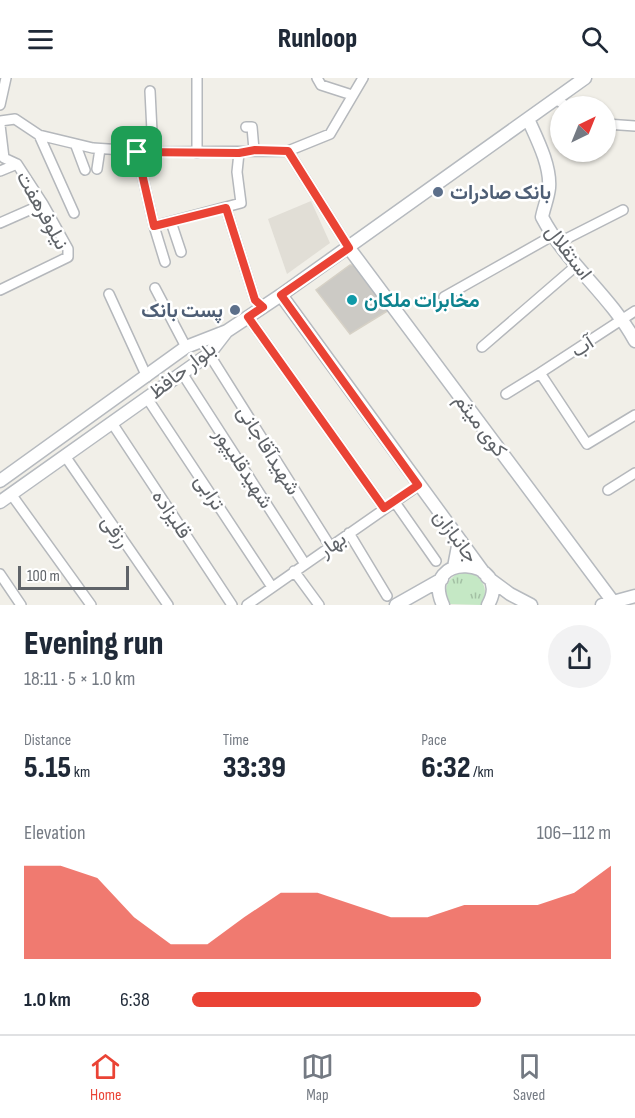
<!DOCTYPE html>
<html lang="en">
<head>
<meta charset="utf-8">
<style>
	body { margin:0; font-family:"Sofia Sans Condensed",Vazirmatn,sans-serif; background:#f2f2f3; color:#1f2937; height:100vh; display:flex; flex-direction:column; font-size:22px; white-space:nowrap }
	* { box-sizing:border-box; margin:0 }
	p { font-size:20px; color:#747a83 }
	.icon { flex:none; width:33px; height:33px; fill:none; stroke:currentColor; stroke-width:2; stroke-linecap:round; stroke-linejoin:round }
	.map { position:relative; height:527px; overflow:hidden }
	.details { display:flex; flex-direction:column; background:#fff; flex:1 }
	.details>* { flex:none }
	.needle { width:39px; rotate:43deg }
	.tools { position:absolute; left:550px; top:18px; display:grid; gap:12px }
	.tools a { display:grid; place-items:center; width:66px; height:66px; border-radius:50%; background:#fff; box-shadow:0 2px 4px #0004; font-size:30px }
	.scale { position:absolute; left:18px; bottom:15px; width:111px; box-sizing:border-box; padding-left:6px; border:3px solid #5f6368; border-top:0; font-size:16px; line-height:21px; white-space:nowrap; color:#5f6368; -webkit-text-stroke:4px #fff; paint-order:stroke }
	.pin { position:absolute; display:grid; place-items:center; width:51px; height:51px; color:#fff; margin:-26px; border-radius:12px; box-shadow:0 3px 9px #0006 }
	.round { display:grid; place-items:center; flex:none; width:63px; height:63px; border-radius:32px; background:#f2f2f3 }
	.headline { display:flex; align-items:center; justify-content:space-between; height:102px; padding:0 24px }
	h1 { font-size:33px; font-weight:800; line-height:45px }
	.figures { display:grid; grid-template-columns:repeat(3,1fr); gap:9px; height:102px; padding:6px 24px }
	.figures div { display:grid; align-content:center }
	.figures b { font-size:30px; font-weight:800 }
	.figures small { font-size:16px; font-weight:400 }
	.figures p { font-size:16px }
	.chart { height:168px; padding:12px 24px }
	.chart p { display:flex; justify-content:space-between }
	.chart svg { width:100%; height:108px; margin-top:6px; fill:#ea4335; opacity:.7 }
	ul { padding:0 24px; list-style:none; font-size:20px }
	li { display:grid; grid-template-columns:96px 72px 1fr; align-items:center; height:45px }
	li i { height:15px; border-radius:8px; background:#ea4335 }
	header { display:flex; justify-content:space-between; align-items:center; height:78px; padding:0 24px; background:#fff; font-size:27px; font-weight:800 }
	.dock { display:flex; justify-content:space-around; align-items:center; height:84px; border-top:2px solid #e0e1e3; background:#fff; font-size:16px; color:#747a83 }
	.dock a { display:grid; justify-items:center; gap:3px }
	.dock .active { color:#ea4335 }
	.map>svg:first-child { display:block }
</style>
</head>
<body>
<header><svg class="icon" aria-label="menu" viewBox="0 0 24 24"><path d="M4 6h16M4 12h16M4 18h16"/></svg>Runloop<svg class="icon" aria-label="search" viewBox="0 0 24 24"><circle cx="10" cy="10" r="6"/><path d="M15 15l6 6"/></svg></header>
<div class="map">
<svg width="635" height="527" viewBox="0 0 635 527">
	<defs>
		<pattern id="grass-tufts" width="24" height="20" patternUnits="userSpaceOnUse" patternTransform="scale(1.5)"><rect width="24" height="20" fill="#c5e8c5"/><path d="M3 7l-1-3M5 7V3M7 7l1-3M15 17l-1-3M17 17v-4M19 17l1-3" fill="none" stroke="#a3c0a4"/></pattern>
	</defs>
	<rect width="100%" height="100%" fill="#f1efe8"/>
	<path fill="#e1ded6" d="M 311,123 L 330,165 L 287,196 L 268,141 Z"/>
	<path fill="url(#grass-tufts)" d="M 462,494 C 481,494 491,511 481,527 L 449,526 C 442,512 447,499 462,494 Z"/>
	<path fill="#cccac5" stroke="#d6d1c6" stroke-width="1.5" d="M 350,187 L 355,187 L 389,232 L 350,256 L 316,212 Z"/>
	<g fill="none" stroke-linecap="round" stroke-linejoin="round">
		<defs>
			<path id="street" d="M 317,0 L 321,7 L 352,17
				M 150,13 L 153,74
				M 556,21 L 566,28
				M 0,27 L 6,0
				M 0,43 L 15,41 L 39,57 L 93,70 L 153,74 L 288,73 L 349,170
				M 606,46 L 635,48
				M 0,47 L 4,80 L 17,86 L 43,126 L 68,171 L 68,179 L 0,212
				M 246,49 L 252,49 L 254,72
				M 39,57 L 74,135
				M 76,68 L 85,92
				M 288,73 L 330,56 L 363,0
				M 137,74 L 154,148 L 165,184
				M 197,75 L 197,0
				M 97,91 L 100,71
				M 0,93 L 17,86
				M 226,130 L 255,222 L 263,229
				M 171,144 L 181,174
				M 0,145 L 43,126
				M 154,148 L 241,125 L 237,94 L 239,75
				M 558,165 L 623,132
				M 155,210 L 186,269
				M 109,216 L 147,299
				M 444,219 L 552,158
				M 635,233 L 540,295 L 587,366 L 635,337
				M 151,236 L 165,229
				M 248,239 L 384,430
				M 482,269 L 577,187
				M 209,276 L 330,468
				M 182,295 L 305,486
				M 506,316 L 540,295
				M 147,320 L 272,509
				M 112,345 L 232,527
				M 65,378 L 168,527
				M 608,412 L 635,395
				M 11,416 L 91,527
				M 394,423 L 436,483
				M 349,455 L 387,518
				M 294,493 L 319,527
				M 0,496 L 21,527
				M 247,527 L 419,407"/>
			<path id="secondary" d="M 528,41 C 537,61 551,88 549,110 C 548,120 544,129 542,139 C 566,185 610,217 635,263
				M 349,170 L 614,525
				M 281,217 L 484,495
				M 0,403 L 186,269 L 227,253 L 281,217 L 585,0
				M 0,424 L 209,276 L 226,254
				M 454,489 L 458,468 L 456,458
				M 487,499 L 510,516 L 531,527
				M 396,527 L 442,501
				M 443,527 C 418,472 515,479 488,527
				M 602,527 L 635,518"/>
		</defs>
		<use href="#street" stroke="#b5b8bc" stroke-width="12"/>
		<use href="#secondary" stroke="#b6babf" stroke-width="15"/>
		<use href="#street" stroke="#fff" stroke-width="9"/>
		<use href="#secondary" stroke="#fff" stroke-width="12"/>
	</g>
	<g fill="none" stroke-linecap="round" stroke-linejoin="round">
		<defs>
			<path id="route" d="M 255,72 L 288,73 L 349,170 L 281,217 L 418,407 L 384,430 L 248,239 L 263,229 L 255,222 L 226,130 L 154,148 L 137,74 L 239,75 Z"/>
		</defs>
		<use href="#route" stroke="#fff" stroke-width="12"/>
		<use href="#route" stroke="#ea4335" stroke-width="8"/>
	</g>
	<g fill="#5c6f8a" stroke="#fff" stroke-width="2">
		<circle cx="438" cy="114" r="6"/>
		<circle cx="235" cy="232" r="6"/>
	</g>
	<circle fill="#0f9aa8" stroke="#fff" stroke-width="2" cx="352" cy="222" r="6"/>
	<g text-anchor="middle" stroke-width="5" stroke-linejoin="round" paint-order="stroke">
		<g font-size="20" font-weight="bold" fill="#4e5e75" stroke="#fff" text-anchor="start">
			<text x="450" y="121">بانک صادرات</text>
			<text x="223" y="239" text-anchor="end">پست بانک</text>
		</g>
		<g font-size="20" fill="#5f6368" stroke="#fff">
			<text transform="translate(43 132) rotate(61)" y="7">نیلوفرهفت</text>
			<text transform="translate(569 174) rotate(53)" y="7">استقلال</text>
			<text transform="translate(582 268) rotate(-33)" y="7">آب</text>
			<text transform="translate(182 292) rotate(-38)" y="7">بلوار حافظ</text>
			<text transform="translate(481 347) rotate(53)" y="7">کوی میثم</text>
			<text transform="translate(269 372) rotate(58)" y="7">شهیدآقاجانی</text>
			<text transform="translate(244 390) rotate(57)" y="7">شهیدقلیپور</text>
			<text transform="translate(210 414) rotate(57)" y="7">ترابی</text>
			<text transform="translate(172 436) rotate(56)" y="7">قلیزاده</text>
			<text transform="translate(116 453) rotate(55)" y="7">رزقی</text>
			<text transform="translate(456 458) rotate(53)" y="7">جانبازان</text>
			<text transform="translate(332 466) rotate(-35)" y="7">بهار</text>
		</g>
		<g font-size="20" font-weight="bold" fill="#0d838f" stroke="#fff" text-anchor="start">
			<text x="364" y="229">مخابرات ملکان</text>
		</g>
	</g>
</svg>
<div class="tools">
<a><svg class="needle" viewBox="-14 -14 28 28"><path d="M0-13l5 13h-10z" fill="#e53935"/><path d="M0 13l5-13h-10z" fill="#747a83"/></svg></a>
</div>
<div class="scale">100 m</div>
<div class="pin" style="left:137px;top:74px;background:#1e9e55"><svg class="icon" aria-label="arrive" viewBox="0 0 24 24"><path d="M6 21V4h12l-3 4 3 4H6"/></svg></div>
</div>
<section class="details">
<div class="headline"><div><h1>Evening run</h1><p>18:11 · 5 × 1.0 km</p></div><a class="round"><svg class="icon" aria-label="share" viewBox="0 0 24 24"><path d="M12 15V3M7 8l5-5 5 5M5 13v7h14v-7"/></svg></a></div>
<div class="figures">
<div><p>Distance</p><b>5.15<small> km</small></b></div>
<div><p>Time</p><b>33:39</b></div>
<div><p>Pace</p><b>6:32<small> /km</small></b></div>
</div>
<div class="chart"><p><span>Elevation</span>106–112 m</p>
<svg viewBox="0 0 160 44" preserveAspectRatio="none"><path d="M0 44V6L10 6L20 11L30 27L40 38L50 38L60 27L70 17L80 17L90 22L100 27L110 27L120 22L130 22L140 22L150 17L160 6V44z"/></svg>
</div>
<ul>
<li><b>1.0 km</b>6:38<i style="width:69%"></i></li>
</ul>
</section>
<nav class="dock">
<a class="active"><svg class="icon" aria-label="home" viewBox="0 0 24 24"><path d="M3 11l9-7 9 7M6 9v11h12V9"/></svg>Home</a>
<a><svg class="icon" aria-label="map" viewBox="0 0 24 24"><path d="M3 6l6-2 6 2 6-2v14l-6 2-6-2-6 2zM9 4v14M15 6v14"/></svg>Map</a>
<a><svg class="icon" aria-label="saved" viewBox="0 0 24 24"><path d="M7 4h10v16l-5-4-5 4z"/></svg>Saved</a>
</nav>
</body>
</html>
